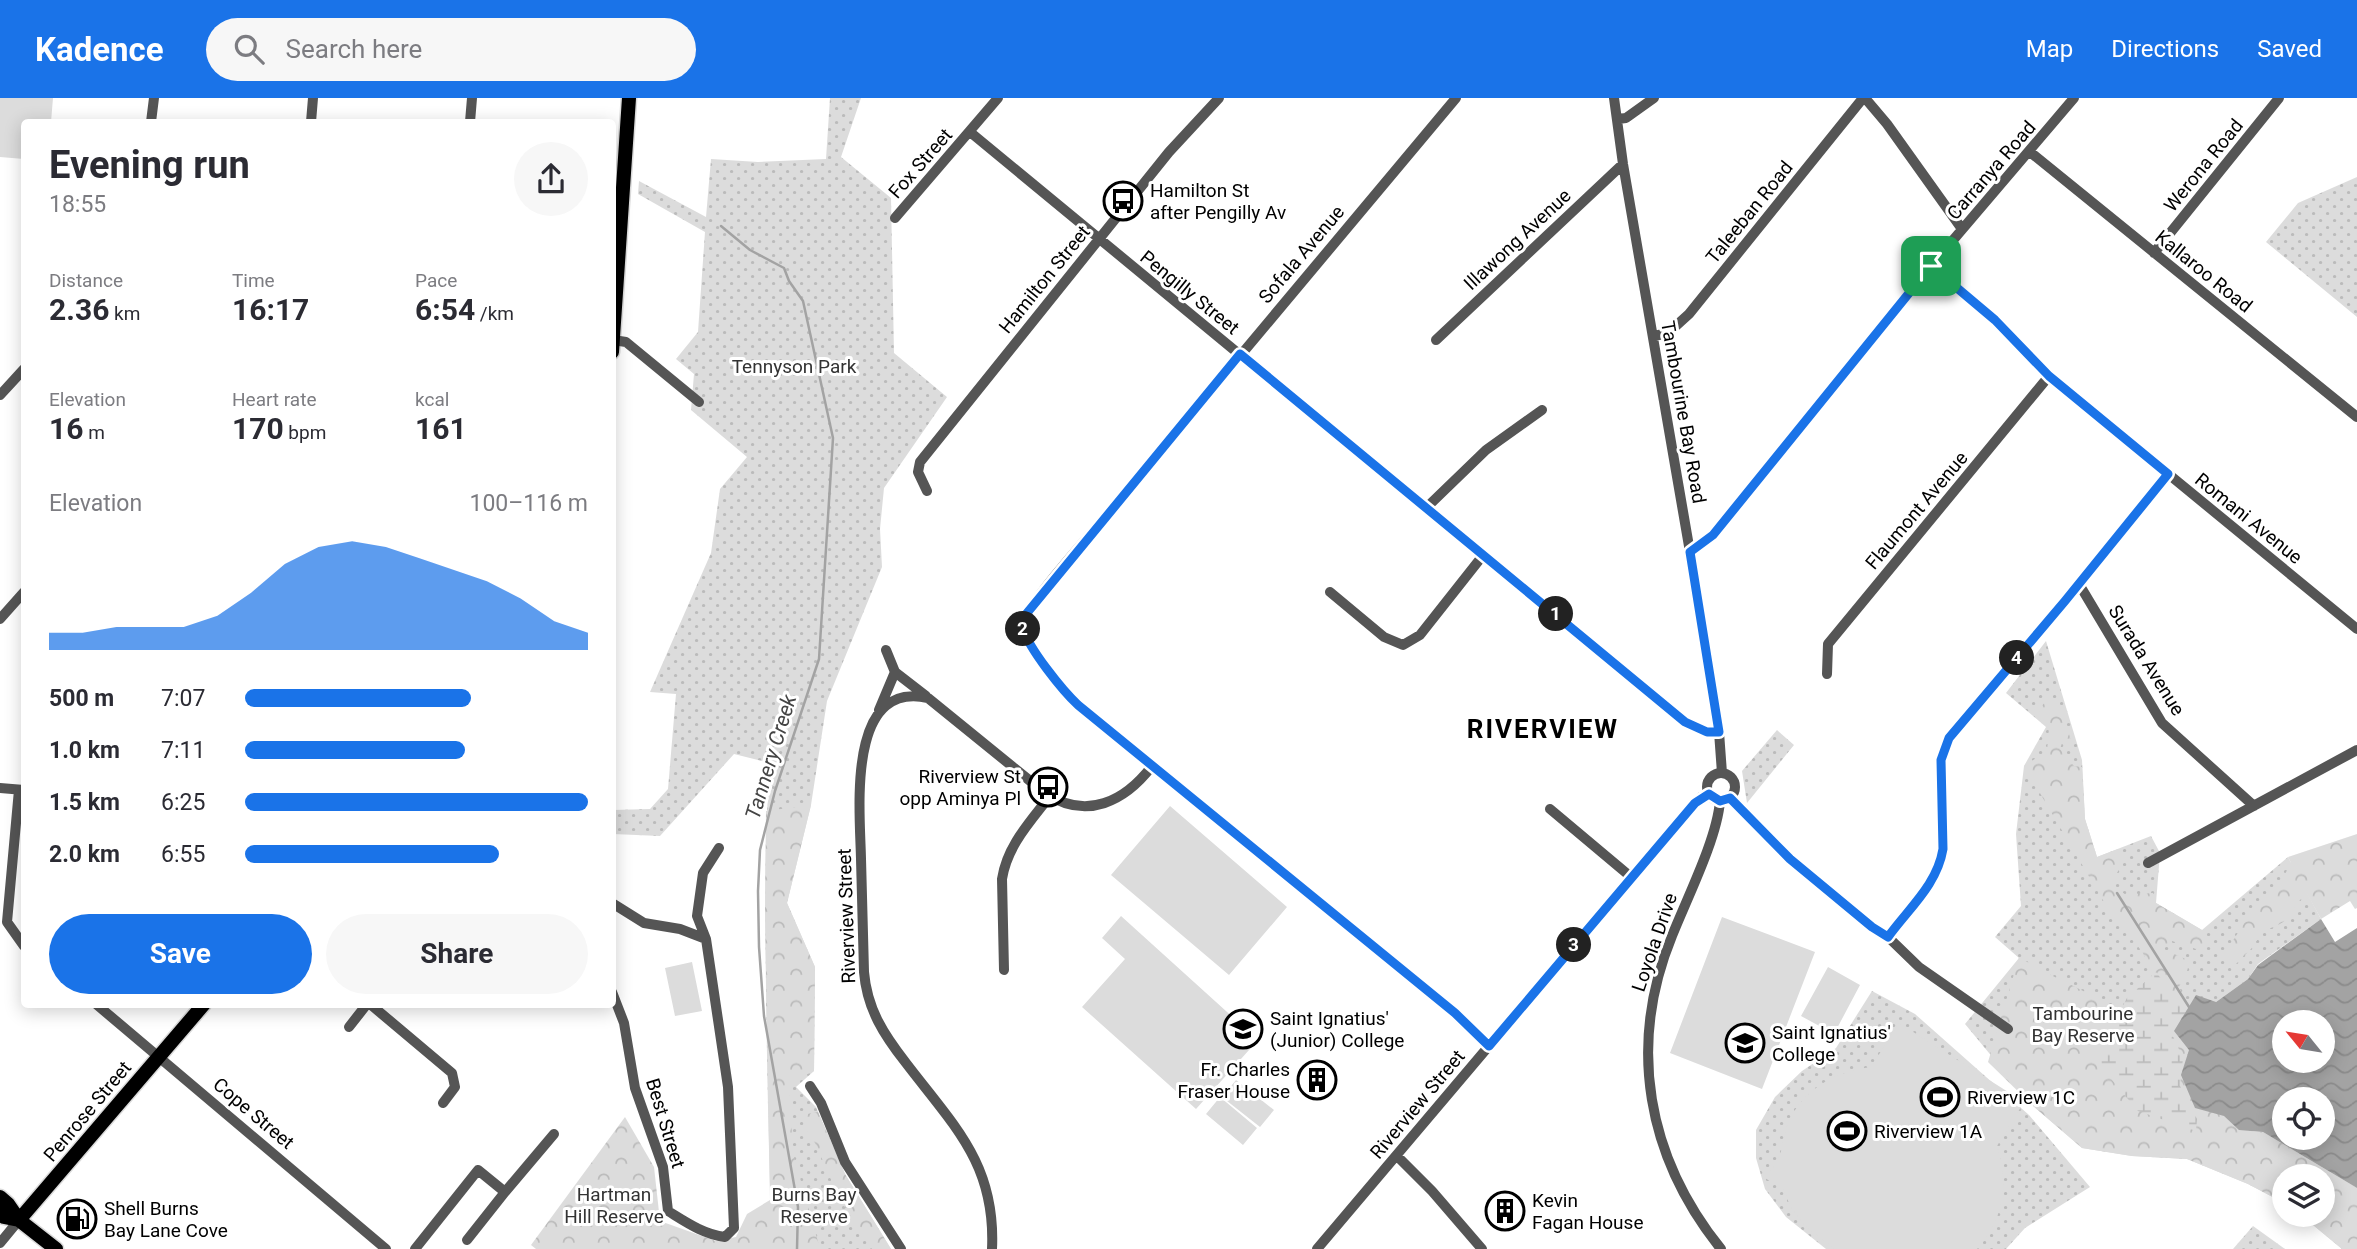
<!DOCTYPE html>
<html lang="en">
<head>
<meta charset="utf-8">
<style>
	body { margin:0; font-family:Roboto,sans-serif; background:#f7f7f7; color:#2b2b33; height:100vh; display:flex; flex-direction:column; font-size:26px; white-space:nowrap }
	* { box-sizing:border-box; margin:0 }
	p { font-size:23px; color:#7c7c81 }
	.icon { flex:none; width:38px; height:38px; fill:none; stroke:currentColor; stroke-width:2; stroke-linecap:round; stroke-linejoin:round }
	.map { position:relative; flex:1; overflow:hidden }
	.sheet { position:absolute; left:21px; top:21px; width:595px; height:889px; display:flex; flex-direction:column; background:#fff; border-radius:7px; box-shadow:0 4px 18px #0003 }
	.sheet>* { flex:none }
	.needle { width:46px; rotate:300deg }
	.tools { position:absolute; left:2272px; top:912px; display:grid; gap:14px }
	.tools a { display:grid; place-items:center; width:63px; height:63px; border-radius:50%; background:#fff; box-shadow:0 4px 18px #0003; font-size:35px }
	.pin { position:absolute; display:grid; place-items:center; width:60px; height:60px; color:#fff; margin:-30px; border-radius:14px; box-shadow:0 4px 10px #0006 }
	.km { position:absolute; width:35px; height:35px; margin:-18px; border-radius:50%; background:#222; color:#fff; font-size:19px; line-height:35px; text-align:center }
	.round { display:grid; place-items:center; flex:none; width:74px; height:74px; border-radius:37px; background:#f7f7f7 }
	.head { display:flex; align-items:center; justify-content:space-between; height:119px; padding:0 28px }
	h1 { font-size:38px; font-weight:700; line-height:52px }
	.stats { display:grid; grid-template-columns:repeat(3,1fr); gap:10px; height:119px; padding:7px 28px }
	.stats div { display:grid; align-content:center }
	.stats b { font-size:30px; font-weight:700 }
	.stats small { font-size:19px; font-weight:400 }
	.stats p { font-size:19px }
	.chart { height:196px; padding:14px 28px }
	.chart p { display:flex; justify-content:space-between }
	.chart svg { width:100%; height:126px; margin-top:7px; fill:#1a73e8; opacity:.7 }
	.primary-button { display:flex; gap:14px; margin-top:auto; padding:14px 28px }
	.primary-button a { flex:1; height:80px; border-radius:42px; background:#1a73e8; color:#fff; font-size:28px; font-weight:700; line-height:80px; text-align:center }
	.primary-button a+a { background:#f7f7f7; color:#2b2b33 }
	ul { padding:0 28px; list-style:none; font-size:23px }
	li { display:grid; grid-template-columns:112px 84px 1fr; align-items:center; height:52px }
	li i { height:18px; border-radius:9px; background:#1a73e8 }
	header { display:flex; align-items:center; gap:42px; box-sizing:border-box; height:98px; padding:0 35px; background:#1a73e8; color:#fff }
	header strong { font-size:33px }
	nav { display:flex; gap:38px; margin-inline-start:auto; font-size:24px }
	.search { width:490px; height:63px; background:#f7f7f7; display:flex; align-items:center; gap:18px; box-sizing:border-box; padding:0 24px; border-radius:38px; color:#7c7c81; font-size:26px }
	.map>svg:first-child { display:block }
</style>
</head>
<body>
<header>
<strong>Kadence</strong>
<div class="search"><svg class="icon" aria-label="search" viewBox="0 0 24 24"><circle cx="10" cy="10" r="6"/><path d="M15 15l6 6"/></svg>Search here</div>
<nav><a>Map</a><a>Directions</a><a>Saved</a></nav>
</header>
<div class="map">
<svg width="2357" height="1151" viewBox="0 0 2357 1151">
	<defs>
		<pattern id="grass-dots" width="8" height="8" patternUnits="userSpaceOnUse" patternTransform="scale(1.75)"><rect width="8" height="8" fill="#dcdcdc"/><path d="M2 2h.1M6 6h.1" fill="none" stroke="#bbb" stroke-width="1.8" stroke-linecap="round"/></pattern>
		<pattern id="forest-crowns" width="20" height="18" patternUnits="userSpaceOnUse" patternTransform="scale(1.75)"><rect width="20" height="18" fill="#dcdcdc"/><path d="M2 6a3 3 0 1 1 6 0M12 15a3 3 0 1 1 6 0" fill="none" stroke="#bbb"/></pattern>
		<pattern id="wetland-marsh" width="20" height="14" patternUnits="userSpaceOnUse" patternTransform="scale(1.75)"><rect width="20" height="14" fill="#dcdcdc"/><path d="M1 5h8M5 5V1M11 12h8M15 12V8" fill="none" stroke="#bbb"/></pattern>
		<pattern id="water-waves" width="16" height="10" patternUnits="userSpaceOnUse" patternTransform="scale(1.75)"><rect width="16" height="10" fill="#a3a3a3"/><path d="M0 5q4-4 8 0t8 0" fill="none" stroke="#8b8b8b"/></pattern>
	</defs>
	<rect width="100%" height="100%" fill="#fff"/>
	<path fill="url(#grass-dots)" d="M 830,0 L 861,0 L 841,59 L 891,100 L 894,255 L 947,299 L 884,390 L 880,431 L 882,469 L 827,603 L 811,707 L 787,805 L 815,869 L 814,973 L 796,989 L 816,1009 L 845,1076 L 891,1151 L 772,1151 C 769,1064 767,977 766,889 C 765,814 764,740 770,665 L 734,656 L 660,738 L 613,736 L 613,712 L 650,711 L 668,691 L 676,596 L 650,594 L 711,455 L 720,391 L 747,359 L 691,312 L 694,276 L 676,261 L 698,234 L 705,134 L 638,96 L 639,83 L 706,119 L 711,61 L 758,64 L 826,61 Z
		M 2357,79 L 2357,219 L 2266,144 L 2298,105 Z
		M 2046,543 L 2082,662 L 2085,721 L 2097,759 L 2151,738 L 2160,755 L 2156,805 L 2202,832 L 2288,759 L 2321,821 L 2258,866 L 2248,881 L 2216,904 L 2189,952 L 2195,1010 L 2224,1018 L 2357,1090 L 2357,1151 L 2342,1151 L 2301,1117 L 2322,1116 L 2322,1078 L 2284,1078 L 2284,1105 L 2248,1086 L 2187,1061 L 2132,1058 L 2082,1050 L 2032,1007 L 1965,926 L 2019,860 L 1995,839 L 2021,808 L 2016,736 L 2024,668 L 2046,629 L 2006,595 Z
		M 1777,632 L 1794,647 L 1747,705 L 1742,673 Z
		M 1872,893 L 1915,916 L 2029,1017 L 2090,1089 L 2025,1130 L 2006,1151 L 1826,1151 L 1786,1119 L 1765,1091 L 1756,1060 L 1756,1032 L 1775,999 L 1802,973 L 1836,950 Z
		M 2253,1128 L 2285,1151 L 2233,1151 Z"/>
	<path fill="url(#forest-crowns)" d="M 2058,600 L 2072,646 L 2062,645 L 2060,651 L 2074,668 L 2082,669 L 2085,721 L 2097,759 L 2118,751 L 2125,760 L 2117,775 L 2114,788 L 2130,800 L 2138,796 L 2153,795 L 2156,805 L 2202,832 L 2206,843 L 2196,851 L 2172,843 L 2161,850 L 2190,863 L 2184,883 L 2179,888 L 2187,912 L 2174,933 L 2189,952 L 2181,977 L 2239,1032 L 2263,1034 L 2357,1090 L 2357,1151 L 2342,1151 L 2301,1117 L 2322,1116 L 2322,1078 L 2284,1078 L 2284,1105 L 2248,1086 L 2187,1061 L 2132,1058 L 2082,1050 L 2032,1007 L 1988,964 L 2019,859 C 2054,881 2092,895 2127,917 L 2154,884 L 2143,855 L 2104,804 L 2024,668 L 2047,653 L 2049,630 L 2038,612 L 2048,601 Z
		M 811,707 L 787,805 L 815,869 L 814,973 L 789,985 L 793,1055 L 820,1151 L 536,1151 L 531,1147 L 625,1019 L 654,1069 L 660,1123 L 716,1143 L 736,1139 L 747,1116 L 770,1102 L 765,814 L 766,713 Z
		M 2357,736 L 2357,810 L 2355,811 L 2350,803 L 2321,821 L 2307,796 C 2286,811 2298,823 2264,832 L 2251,851 L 2233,869 L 2224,856 L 2249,818 L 2261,808 L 2266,796 L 2283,788 L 2285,776 L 2291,765 L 2288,759 Z
		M 818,1014 L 845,1076 L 891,1151 L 872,1151 L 840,1102 L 815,1045 L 803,1028 L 807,1016 Z"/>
	<path fill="url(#wetland-marsh)" d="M 2156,874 L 2186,914 L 2171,934 L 2183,960 L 2180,988 L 2197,1021 L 2196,1033 L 2138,1013 L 2102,970 L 2099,952 L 2127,900 Z"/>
	<path fill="#dcdcdc" d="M 0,0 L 53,0 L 51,24 L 24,24 L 24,61 L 0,59 Z
		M 1170,708 L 1287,809 L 1229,877 L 1111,777 Z
		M 1121,818 L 1258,942 L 1196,1011 L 1082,909 L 1125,861 L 1102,840 Z
		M 1722,819 L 1815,854 L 1762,991 L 1670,955 Z
		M 692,864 L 702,913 L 675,918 L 665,870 Z
		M 1828,869 L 1860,887 L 1834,936 L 1801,918 Z
		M 1899,925 L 2024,1004 L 1997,1048 C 2009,1085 2004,1122 1977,1151 L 1835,1151 L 1805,1128 L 1790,1108 L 1784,1092 L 1765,1080 C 1770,1073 1777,1065 1780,1057 C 1783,1046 1784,1035 1788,1025 C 1803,991 1836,973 1871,969 Z
		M 1236,982 L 1274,1012 L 1260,1029 L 1222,999 Z
		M 1220,999 L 1257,1030 L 1243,1047 L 1206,1016 Z"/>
	<path fill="url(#water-waves)" fill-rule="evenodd" d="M 2321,821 L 2335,844 L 2357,830 L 2357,1090 L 2263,1034 L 2239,1032 L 2224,1018 L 2195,1010 L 2181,977 L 2189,952 L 2174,933 L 2196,897 L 2216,904 L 2248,881 L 2258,867 ZM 2322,924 L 2322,962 L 2284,962 L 2284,924 ZM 2284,1001 L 2322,1001 L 2322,1040 L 2284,1040 Z"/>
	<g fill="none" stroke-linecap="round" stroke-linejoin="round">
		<path stroke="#a3a3a3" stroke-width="2.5" d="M 721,128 L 750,152 L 784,170 L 789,183 L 803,203 L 833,340 L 819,561 L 775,693 L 760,752 L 758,793 L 759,849 L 764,918 L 798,1109 L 797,1151
			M 2117,795 L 2189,909"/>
		<defs>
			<path id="major" d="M 612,254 L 629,0
				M 0,1099 L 8,1106 L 19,1122
				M 0,1115 L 4,1119 L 19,1122 L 56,1151
				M 19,1122 L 204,906"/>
		</defs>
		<use href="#major" stroke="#dbdbdb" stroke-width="17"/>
		<path stroke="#555" stroke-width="10" d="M 1456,0 C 1339,139 1222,278 1106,418 C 1092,434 1023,511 1023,526 C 1022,541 1058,584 1068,597 L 1437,900 L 1488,948
			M 1614,0 L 1623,66 L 1690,454 L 1719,634 L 1722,675
			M 1865,0 L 1887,26 L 1962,131
			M 1618,21 L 1626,20 L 1654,0
			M 151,24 L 154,0
			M 311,24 L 313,0
			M 470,24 L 472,0
			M 970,34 L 1685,624 L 1707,634 L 1719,634
			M 2030,54 L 2357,319
			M 895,120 L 998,0
			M 2154,155 L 2279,0
			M 1931,168 L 1995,222 L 2049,278 L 2357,531
			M 1654,238 L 1668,235 L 1689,216 L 1863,0
			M 613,242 L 626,244 L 699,304
			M 1436,242 L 1623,66
			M 0,297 L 24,271
			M 927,393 L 918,374 L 920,364 L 1169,54 L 1219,0
			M 1427,409 L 1486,352 L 1542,312
			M 1690,454 L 1713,437 L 1931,168 L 2074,0
			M 2079,486 L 2162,625 L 2254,708
			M 1330,494 L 1384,539 L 1403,547 L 1420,537 L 1484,456
			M 0,521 L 24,494
			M 886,552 L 895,574
			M 1827,576 L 1828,546 L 2049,278
			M 879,612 L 895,574 L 926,598
			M1707 689a14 14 0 1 1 28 0a14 14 0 1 1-28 0Z
			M 0,690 L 24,692
			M 19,692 L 7,824 L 24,848
			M 1730,700 L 1790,761 L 1872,829 L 1888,839 L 1919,869 L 2008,931
			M 1720,703 C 1717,741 1687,800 1672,838 C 1627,948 1647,1059 1721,1151
			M 1550,711 L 1631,779
			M 2148,765 L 2357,652
			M 612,805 L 644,825 L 680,831 L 706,841
			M 1888,839 C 1909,810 1937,787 1943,751 L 1941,661 L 1949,640 L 2065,503 L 2168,377
			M 1004,872 L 1002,781 C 1007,748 1030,724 1050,698
			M 612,894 L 624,925 L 635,990 L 663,1069 L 668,1113 C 686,1124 703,1136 725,1139 L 734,1130 L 728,989 L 706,841 L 697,818 L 703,775 L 719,750
			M 96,906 L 386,1151
			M 370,906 L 452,975 L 455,989 L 443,1005
			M 349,929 L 367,906
			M 810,988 L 821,1005 L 845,1064 L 901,1151
			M 1397,1058 L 1432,1093 L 1482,1151
			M 467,1142 L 505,1094
			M 0,1145 L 19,1122
			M 415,1151 L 478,1072 L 505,1094 L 554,1036
			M 992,1151 C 996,1066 954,1028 906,965 C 884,937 867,911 864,874 C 863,836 862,799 861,761 C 860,712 846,582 928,600 L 1045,695 C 1087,723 1125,703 1152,668
			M 1317,1151 L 1687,714 L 1701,699 L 1709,696"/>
		<use href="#major" stroke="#000" stroke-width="14"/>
	</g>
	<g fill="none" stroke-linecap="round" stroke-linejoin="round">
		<defs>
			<path id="route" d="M 1931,168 L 1995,222 L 2049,278 L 2168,376 L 2065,503 L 1949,640 L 1941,662 L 1943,751 C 1937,787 1909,810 1888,839 L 1872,829 L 1790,761 L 1730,700 L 1720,703 L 1709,696 L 1695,705 L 1489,948 L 1455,915 L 1078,607 C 1063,593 1028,550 1023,530 C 1022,524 1024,520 1027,515 L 1240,256 L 1685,624 L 1707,634 L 1719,634 L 1690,454 L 1713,437 Z"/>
		</defs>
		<use href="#route" stroke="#fff" stroke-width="14"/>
		<use href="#route" stroke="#1a73e8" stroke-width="9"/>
	</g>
	<defs>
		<symbol id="bus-ring" viewBox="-11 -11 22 22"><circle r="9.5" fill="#fff" stroke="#000" stroke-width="1.5"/><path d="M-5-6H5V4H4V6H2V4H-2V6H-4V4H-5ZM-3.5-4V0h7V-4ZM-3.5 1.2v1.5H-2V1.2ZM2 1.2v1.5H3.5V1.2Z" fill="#000"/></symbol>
		<symbol id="school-ring" viewBox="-11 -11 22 22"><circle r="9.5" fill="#fff" stroke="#000" stroke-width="1.5"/><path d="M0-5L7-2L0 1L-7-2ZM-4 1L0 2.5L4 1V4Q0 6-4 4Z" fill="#000"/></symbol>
		<symbol id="building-ring" viewBox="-11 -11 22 22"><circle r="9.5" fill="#fff" stroke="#000" stroke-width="1.5"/><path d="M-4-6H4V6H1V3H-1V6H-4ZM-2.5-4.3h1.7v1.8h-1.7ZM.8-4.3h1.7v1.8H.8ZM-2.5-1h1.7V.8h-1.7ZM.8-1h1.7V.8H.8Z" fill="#000"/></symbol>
		<symbol id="stadium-ring" viewBox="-11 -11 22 22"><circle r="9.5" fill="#fff" stroke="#000" stroke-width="1.5"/><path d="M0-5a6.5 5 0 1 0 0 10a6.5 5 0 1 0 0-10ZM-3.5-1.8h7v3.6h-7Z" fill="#000"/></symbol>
		<symbol id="fuel-ring" viewBox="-11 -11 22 22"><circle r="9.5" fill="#fff" stroke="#000" stroke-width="1.5"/><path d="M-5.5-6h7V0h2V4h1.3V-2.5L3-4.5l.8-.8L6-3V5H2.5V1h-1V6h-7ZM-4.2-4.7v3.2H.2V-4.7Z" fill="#000"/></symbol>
	</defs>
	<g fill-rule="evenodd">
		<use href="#bus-ring" x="1101" y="81" width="44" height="44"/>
		<use href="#bus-ring" x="1026" y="667" width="44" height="44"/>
		<use href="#school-ring" x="1221" y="909" width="44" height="44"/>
		<use href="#school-ring" x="1723" y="923" width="44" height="44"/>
		<use href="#building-ring" x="1295" y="960" width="44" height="44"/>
		<use href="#stadium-ring" x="1918" y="977" width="44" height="44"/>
		<use href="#stadium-ring" x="1825" y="1011" width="44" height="44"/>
		<use href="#building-ring" x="1483" y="1091" width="44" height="44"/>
		<use href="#fuel-ring" x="55" y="1099" width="44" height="44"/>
	</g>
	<g text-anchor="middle" stroke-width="6" stroke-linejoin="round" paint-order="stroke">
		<g font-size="19" fill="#000" stroke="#fff">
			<text transform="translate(920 65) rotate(-49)" y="7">Fox Street</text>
			<text transform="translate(2203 67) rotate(-51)" y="7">Werona Road</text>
			<text transform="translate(1991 72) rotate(-49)" y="7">Carranya Road</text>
			<text transform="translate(1749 114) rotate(-51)" y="7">Taleeban Road</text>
			<text transform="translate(1517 141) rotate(-43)" y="7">Illawong Avenue</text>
			<text transform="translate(1301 156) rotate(-50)" y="7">Sofala Avenue</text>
			<text transform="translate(2204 173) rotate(39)" y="7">Kallaroo Road</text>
			<text transform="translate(1044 181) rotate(-51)" y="7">Hamilton Street</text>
			<text transform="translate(1190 194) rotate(39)" y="7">Pengilly Street</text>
			<text transform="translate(1684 314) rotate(80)" y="7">Tambourine Bay Road</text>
			<text transform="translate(1916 412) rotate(-50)" y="7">Flaumont Avenue</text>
			<text transform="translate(2249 420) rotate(39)" y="7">Romani Avenue</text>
			<text transform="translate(2147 562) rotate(58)" y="7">Surada Avenue</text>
			<text transform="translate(846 818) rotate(-92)" y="7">Riverview Street</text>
			<text transform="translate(1654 844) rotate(-71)" y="7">Loyola Drive</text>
			<text transform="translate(1417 1006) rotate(-50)" y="7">Riverview Street</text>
			<text transform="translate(87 1013) rotate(-50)" y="7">Penrose Street</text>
			<text transform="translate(254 1015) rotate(40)" y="7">Cope Street</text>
			<text transform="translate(666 1025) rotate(73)" y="7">Best Street</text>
		</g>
		<g font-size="19" fill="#000" stroke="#fff" text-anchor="start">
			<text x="1150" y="99">Hamilton St<tspan x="1150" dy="22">after Pengilly Av</tspan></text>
			<text x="1021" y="685" text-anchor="end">Riverview St<tspan x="1021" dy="22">opp Aminya Pl</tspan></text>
			<text x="1270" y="927">Saint Ignatius'<tspan x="1270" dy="22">(Junior) College</tspan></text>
			<text x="1772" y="941">Saint Ignatius'<tspan x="1772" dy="22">College</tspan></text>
			<text x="1290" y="978" text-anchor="end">Fr. Charles<tspan x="1290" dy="22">Fraser House</tspan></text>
			<text x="1967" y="1006">Riverview 1C</text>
			<text x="1874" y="1040">Riverview 1A</text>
			<text x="1532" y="1109">Kevin<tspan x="1532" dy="22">Fagan House</tspan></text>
			<text x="104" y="1117">Shell Burns<tspan x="104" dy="22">Bay Lane Cove</tspan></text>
		</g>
		<g font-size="19" fill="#333" stroke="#fff">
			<text x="794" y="275">Tennyson Park</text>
			<text x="2083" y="922">Tambourine<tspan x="2083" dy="22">Bay Reserve</tspan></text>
			<text x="614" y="1103">Hartman<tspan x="614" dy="22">Hill Reserve</tspan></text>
			<text x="814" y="1103">Burns Bay<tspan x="814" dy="22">Reserve</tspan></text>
		</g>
		<g font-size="21" font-style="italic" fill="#444" stroke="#fff">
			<text transform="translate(771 659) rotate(-73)" y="7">Tannery Creek</text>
		</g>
		<g font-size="26" font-weight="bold" letter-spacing="2" fill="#000" stroke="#fff">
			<text x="1543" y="640">RIVERVIEW</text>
		</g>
	</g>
</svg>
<div class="tools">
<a><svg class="needle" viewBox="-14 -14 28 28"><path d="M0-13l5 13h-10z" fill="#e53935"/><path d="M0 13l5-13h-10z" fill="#7c7c81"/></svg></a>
<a><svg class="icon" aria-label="locate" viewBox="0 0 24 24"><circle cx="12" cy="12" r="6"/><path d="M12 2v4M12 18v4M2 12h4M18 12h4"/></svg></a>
<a><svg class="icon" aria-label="layers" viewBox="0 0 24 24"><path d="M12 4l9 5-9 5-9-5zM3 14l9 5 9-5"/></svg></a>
</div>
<div class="pin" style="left:1931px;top:168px;background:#1e9e55"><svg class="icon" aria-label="arrive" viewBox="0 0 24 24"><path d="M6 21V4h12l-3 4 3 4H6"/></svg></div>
<b class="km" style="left:1556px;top:516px">1</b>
<b class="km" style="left:1023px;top:531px">2</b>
<b class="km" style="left:1574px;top:847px">3</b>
<b class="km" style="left:2017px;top:560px">4</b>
<section class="sheet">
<div class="head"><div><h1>Evening run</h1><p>18:55</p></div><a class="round"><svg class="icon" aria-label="share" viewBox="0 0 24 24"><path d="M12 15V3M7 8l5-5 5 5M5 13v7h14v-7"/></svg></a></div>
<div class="stats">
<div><p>Distance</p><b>2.36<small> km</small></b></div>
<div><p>Time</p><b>16:17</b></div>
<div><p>Pace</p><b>6:54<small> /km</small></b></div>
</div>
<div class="stats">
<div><p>Elevation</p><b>16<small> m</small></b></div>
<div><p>Heart rate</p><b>170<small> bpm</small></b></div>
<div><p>kcal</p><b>161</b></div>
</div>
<div class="chart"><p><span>Elevation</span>100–116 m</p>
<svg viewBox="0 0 160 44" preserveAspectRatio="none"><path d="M0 44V38L10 38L20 36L30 36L40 36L50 32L60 24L70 14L80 8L90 6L100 8L110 12L120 16L130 20L140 26L150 34L160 38V44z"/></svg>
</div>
<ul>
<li><b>500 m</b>7:07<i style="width:66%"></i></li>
<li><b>1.0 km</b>7:11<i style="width:64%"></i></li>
<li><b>1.5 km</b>6:25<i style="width:100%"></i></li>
<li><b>2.0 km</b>6:55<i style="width:74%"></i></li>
</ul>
<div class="primary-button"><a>Save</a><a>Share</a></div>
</section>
</div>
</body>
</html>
